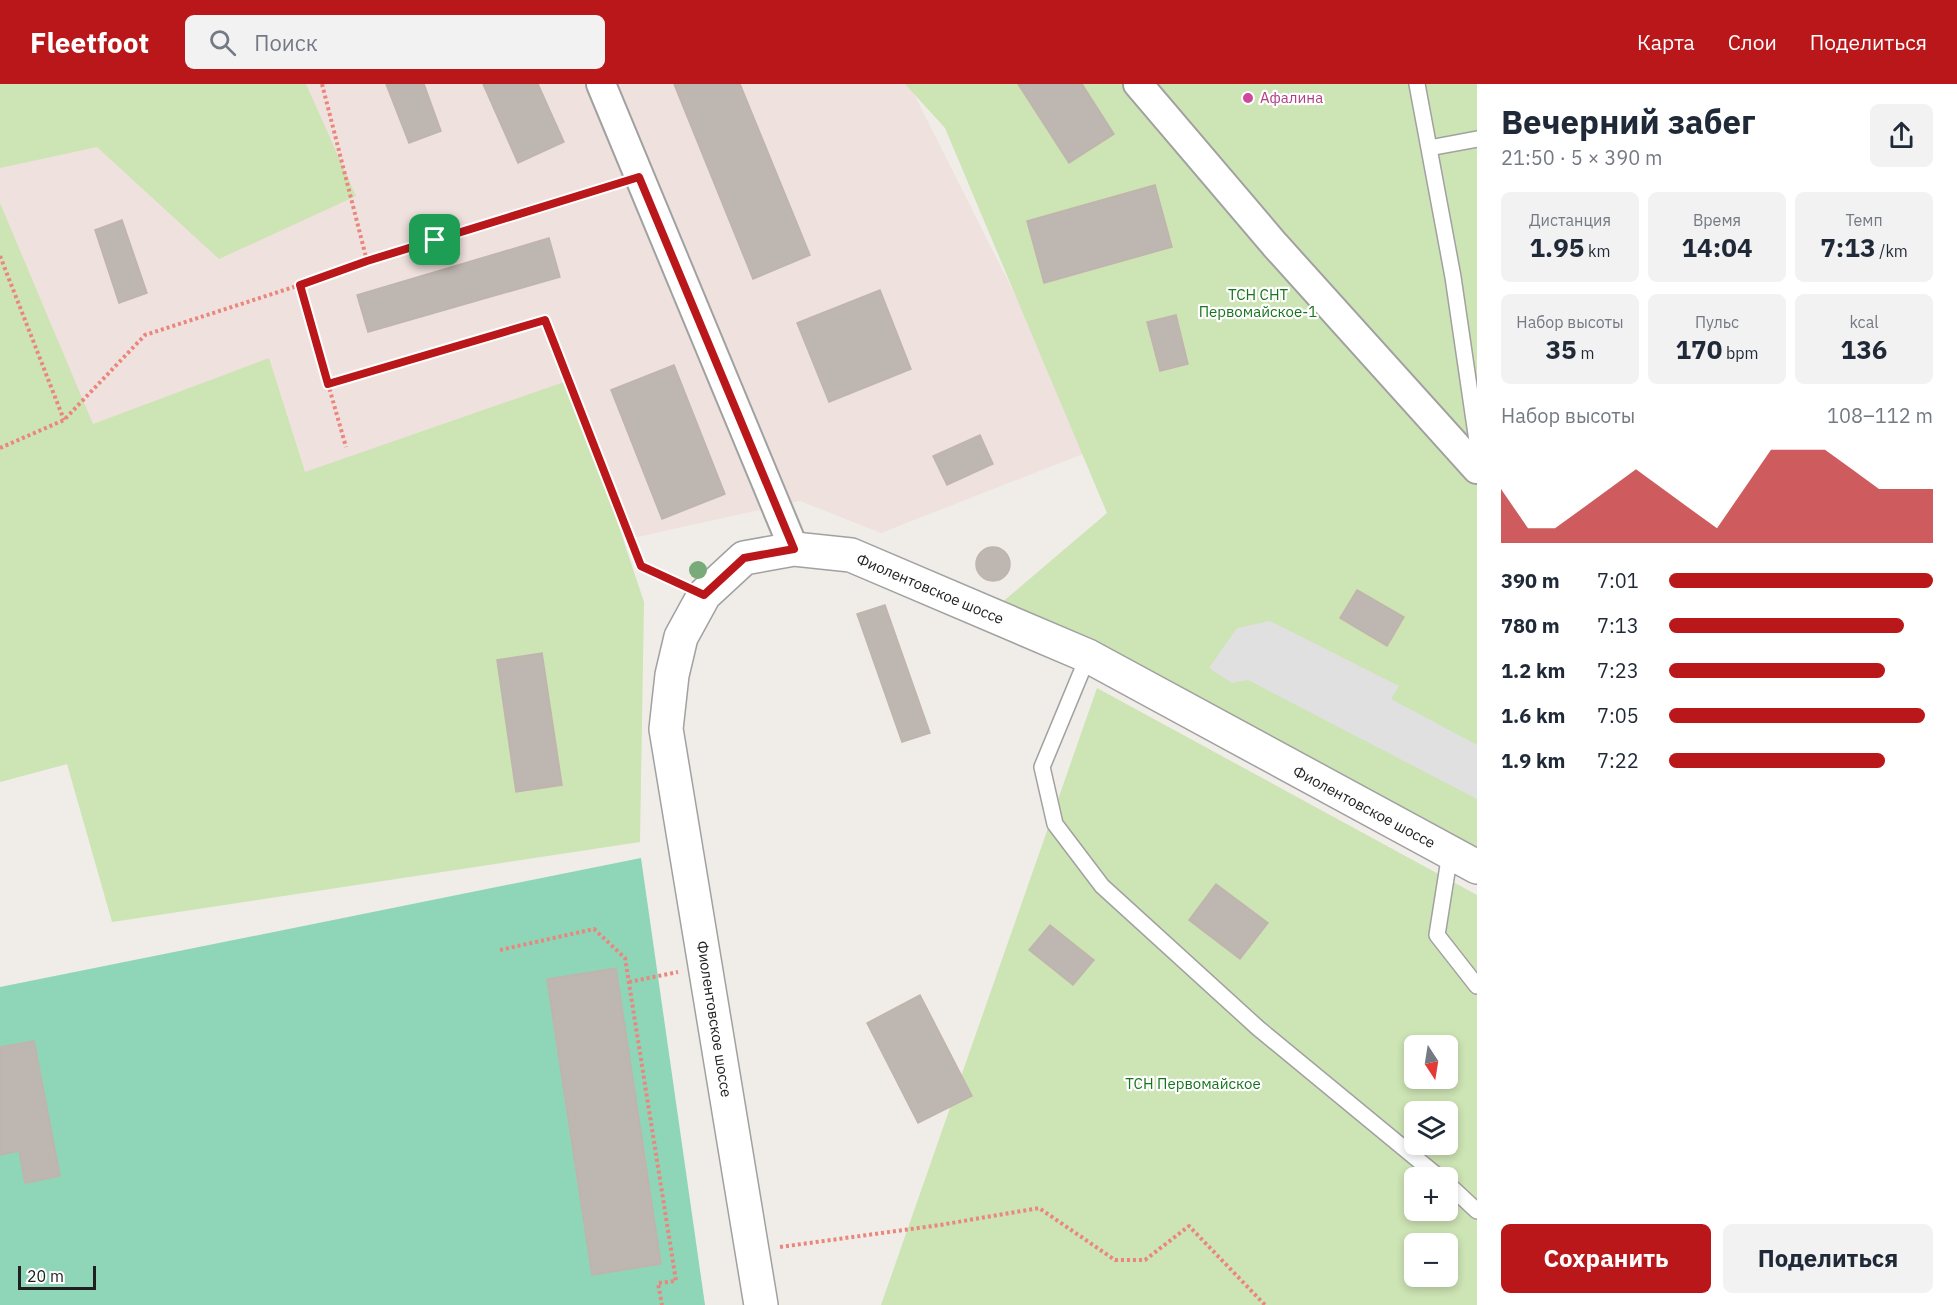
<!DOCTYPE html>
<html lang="ru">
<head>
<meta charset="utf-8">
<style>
	body { margin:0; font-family:"IBM Plex Sans",sans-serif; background:#f2f2f3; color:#1f2937; height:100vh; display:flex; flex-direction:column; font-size:22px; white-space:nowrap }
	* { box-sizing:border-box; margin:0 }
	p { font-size:20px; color:#747a83 }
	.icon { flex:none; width:33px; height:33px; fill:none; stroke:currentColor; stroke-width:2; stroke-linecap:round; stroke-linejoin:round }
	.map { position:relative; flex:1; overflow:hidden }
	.sheet { display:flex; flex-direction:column; background:#fff; width:480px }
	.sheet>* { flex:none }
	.needle { width:39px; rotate:168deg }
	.tools { position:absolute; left:1404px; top:951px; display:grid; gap:12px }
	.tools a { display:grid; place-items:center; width:54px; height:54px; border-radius:9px; background:#fff; box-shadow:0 3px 9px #0003; font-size:30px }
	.scale { position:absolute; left:18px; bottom:15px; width:78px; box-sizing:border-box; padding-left:6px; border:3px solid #202020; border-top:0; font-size:16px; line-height:21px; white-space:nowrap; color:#202020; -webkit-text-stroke:4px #fff; paint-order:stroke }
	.pin { position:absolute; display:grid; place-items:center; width:51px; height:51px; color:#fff; margin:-26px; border-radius:12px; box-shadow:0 3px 9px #0006 }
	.round { display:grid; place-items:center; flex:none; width:63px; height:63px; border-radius:9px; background:#f2f2f3 }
	.head { display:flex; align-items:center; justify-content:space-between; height:102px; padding:0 24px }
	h1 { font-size:33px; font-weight:700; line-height:45px }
	.metrics { display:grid; grid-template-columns:repeat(3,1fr); gap:9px; height:102px; padding:6px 24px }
	.metrics div { display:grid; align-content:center; border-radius:9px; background:#f2f2f3; text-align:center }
	.metrics b { font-size:26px; font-weight:700 }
	.metrics small { font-size:16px; font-weight:400 }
	.metrics p { font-size:16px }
	.chart { height:168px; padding:12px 24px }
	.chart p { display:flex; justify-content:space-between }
	.chart svg { width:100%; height:108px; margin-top:6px; fill:#ba171b; opacity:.7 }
	.primary-button { display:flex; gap:12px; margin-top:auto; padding:12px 24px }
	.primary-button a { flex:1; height:69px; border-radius:9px; background:#ba171b; color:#fff; font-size:24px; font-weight:700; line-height:69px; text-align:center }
	.primary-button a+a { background:#f2f2f3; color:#1f2937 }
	ul { padding:0 24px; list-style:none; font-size:20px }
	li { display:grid; grid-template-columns:96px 72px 1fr; align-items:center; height:45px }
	li i { height:15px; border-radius:8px; background:#ba171b }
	header { display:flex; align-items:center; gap:36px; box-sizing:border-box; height:84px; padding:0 30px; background:#ba171b; color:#fff }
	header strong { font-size:28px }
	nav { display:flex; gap:33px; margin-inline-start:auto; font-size:21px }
	.search { width:420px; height:54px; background:#f2f2f3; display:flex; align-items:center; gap:15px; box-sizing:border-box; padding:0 21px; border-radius:9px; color:#747a83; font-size:22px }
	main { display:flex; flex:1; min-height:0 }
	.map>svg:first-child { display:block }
</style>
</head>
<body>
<header>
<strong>Fleetfoot</strong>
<div class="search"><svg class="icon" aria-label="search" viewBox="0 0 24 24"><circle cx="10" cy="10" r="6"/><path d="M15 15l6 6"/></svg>Поиск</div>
<nav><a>Карта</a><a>Слои</a><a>Поделиться</a></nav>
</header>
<main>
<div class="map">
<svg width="1477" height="1221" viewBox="0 0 1477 1221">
	<rect width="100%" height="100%" fill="#f0ede8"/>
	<path fill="#efe1dd" d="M 0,0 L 909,0 L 1093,366 L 881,449 L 800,417 L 130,565 L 67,680 L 0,698 Z"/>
	<path fill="#cde4b4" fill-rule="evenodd" d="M 0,0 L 306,0 L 356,112 L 219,175 L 97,63 L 0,84 Z
		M 905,0 L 1477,0 L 1477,774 L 999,521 L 1107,429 L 945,44 Z
		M 0,119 L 93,340 L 269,274 L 305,388 L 570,296 L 644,518 L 640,758 L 112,838 L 67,680 L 0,698 Z
		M 1097,604 L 1477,811 L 1477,1221 L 881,1221 ZM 1414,962 L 1448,962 L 1448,994 L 1414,994 ZM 1414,1028 L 1448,1028 L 1448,1060 L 1414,1060 ZM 1414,1094 L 1448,1094 L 1448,1126 L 1414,1126 ZM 1414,1160 L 1448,1160 L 1448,1192 L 1414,1192 Z"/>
	<path fill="#8fd5b8" d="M 641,774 L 705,1221 L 0,1221 L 0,903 Z"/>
	<path fill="#e0e0e0" d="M 1270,537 L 1399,602 L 1391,615 L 1477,661 L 1477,715 L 1248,596 L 1232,599 L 1209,584 L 1237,544 Z"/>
	<path fill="#bdb6b1" stroke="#c0b4ac" stroke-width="1.5" d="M 386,0 L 424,0 L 441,47 L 409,59 Z
		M 483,0 L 538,0 L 564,58 L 518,79 Z
		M 674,0 L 740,0 L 810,171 L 753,195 Z
		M 1018,0 L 1082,0 L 1114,50 L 1069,79 Z
		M 1155,101 L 1172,163 L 1044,199 L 1027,137 Z
		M 122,136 L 147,209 L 119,219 L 95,146 Z
		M 549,154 L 560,193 L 368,248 L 357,211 Z
		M 880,206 L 911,285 L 829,318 L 797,239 Z
		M 1176,231 L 1188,280 L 1160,287 L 1147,238 Z
		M 674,281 L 725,410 L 662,435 L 611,306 Z
		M 980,351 L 993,380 L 947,401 L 933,372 Z
		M976 480a17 17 0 1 1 34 0a17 17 0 1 1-34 0Z
		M 1357,506 L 1404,533 L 1387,562 L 1340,534 Z
		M 885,521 L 930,649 L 902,658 L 857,530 Z
		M 542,569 L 562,701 L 516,708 L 497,576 Z
		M 1216,800 L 1268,839 L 1240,875 L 1189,836 Z
		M 1050,841 L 1094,876 L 1073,901 L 1029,866 Z
		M 616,884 L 661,1180 L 592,1191 L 547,895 Z
		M 920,911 L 972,1012 L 918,1039 L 867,939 Z
		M 34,957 L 60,1092 L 25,1099 L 19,1067 L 0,1071 L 0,963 Z"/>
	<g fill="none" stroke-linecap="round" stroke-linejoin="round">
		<defs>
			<path id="service" d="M 1417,0 L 1453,193 L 1477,357
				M 1429,64 L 1477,55
				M 1088,572 L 1042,683 L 1055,740 L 1102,802 L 1258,944 L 1440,1094
				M 1450,769 L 1437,851 L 1477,902
				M 1448,1100 L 1477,1127"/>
			<path id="minor" d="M 601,0 L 794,465
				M 1138,0 L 1275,161 L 1477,385"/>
			<path id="tertiary" d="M 761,1221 L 666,645 L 672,591 L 681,553 L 704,511 L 744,474 L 794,465 L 851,471 L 1088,572 L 1477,783"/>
		</defs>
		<use href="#service" stroke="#a1a1a1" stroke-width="18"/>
		<use href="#minor" stroke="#a1a1a1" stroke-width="32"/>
		<use href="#tertiary" stroke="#a1a1a1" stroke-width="36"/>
		<path stroke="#eb867e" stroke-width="4" stroke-dasharray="3 3" stroke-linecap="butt" d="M 322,0 L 367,177
			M 0,172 L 64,336
			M 300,201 L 346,363
			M 328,300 L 545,236 L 641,482 L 679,499
			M 0,364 L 64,336 L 145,251 L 300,201 L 367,177 L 615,100
			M 500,866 L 594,845 L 625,874 L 676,1197 L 658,1199 L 662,1221
			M 629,898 L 678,888
			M 780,1163 L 940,1141 L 1039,1124 L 1115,1176 L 1145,1176 L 1189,1142 L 1265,1221"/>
		<use href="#service" stroke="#fff" stroke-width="15"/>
		<use href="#minor" stroke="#fff" stroke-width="28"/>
		<use href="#tertiary" stroke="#fff" stroke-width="33"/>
	</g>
	<circle fill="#79aa79" cx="698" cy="486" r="9"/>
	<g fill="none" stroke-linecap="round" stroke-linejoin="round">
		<defs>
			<path id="route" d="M 639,93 L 794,465 L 744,474 L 704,511 L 641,482 L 545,236 L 328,300 L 300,201 L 367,177 Z"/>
		</defs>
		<use href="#route" stroke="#fff" stroke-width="12"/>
		<use href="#route" stroke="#ba171b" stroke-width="8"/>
	</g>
	<circle fill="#d1479c" stroke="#fff" stroke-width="2" cx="1248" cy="14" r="6"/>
	<g text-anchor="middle" stroke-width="4.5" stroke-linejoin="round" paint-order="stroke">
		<g font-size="15" fill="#b23c85" stroke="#fff" text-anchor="start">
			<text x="1260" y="19">Афалина</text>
		</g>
		<g font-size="15" fill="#18741e" stroke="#fff">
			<text x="1258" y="216">ТСН СНТ<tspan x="1258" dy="17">Первомайское-1</tspan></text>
			<text x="1193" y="1005">ТСН Первомайское</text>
		</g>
		<g font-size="15" fill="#202020" stroke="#fff">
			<text transform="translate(930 505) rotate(23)" y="5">Фиолентовское шоссе</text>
			<text transform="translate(1364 723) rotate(28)" y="5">Фиолентовское шоссе</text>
			<text transform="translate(714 935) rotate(81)" y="5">Фиолентовское шоссе</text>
		</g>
	</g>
</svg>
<div class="tools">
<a><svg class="needle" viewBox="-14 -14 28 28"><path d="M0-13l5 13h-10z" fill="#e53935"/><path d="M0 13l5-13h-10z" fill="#747a83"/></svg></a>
<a><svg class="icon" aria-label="layers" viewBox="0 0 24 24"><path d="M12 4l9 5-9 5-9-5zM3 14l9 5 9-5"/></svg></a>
<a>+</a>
<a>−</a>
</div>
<div class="scale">20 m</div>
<div class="pin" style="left:435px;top:156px;background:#1e9e55"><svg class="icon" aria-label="arrive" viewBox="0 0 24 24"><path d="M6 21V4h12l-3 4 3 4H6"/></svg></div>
</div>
<section class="sheet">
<div class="head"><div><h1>Вечерний забег</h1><p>21:50 · 5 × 390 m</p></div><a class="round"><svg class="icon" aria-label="share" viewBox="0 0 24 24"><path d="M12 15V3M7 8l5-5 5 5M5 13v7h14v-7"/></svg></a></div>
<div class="metrics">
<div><p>Дистанция</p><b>1.95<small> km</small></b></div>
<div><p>Время</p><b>14:04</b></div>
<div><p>Темп</p><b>7:13<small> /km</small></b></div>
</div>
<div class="metrics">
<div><p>Набор высоты</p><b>35<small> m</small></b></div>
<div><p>Пульс</p><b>170<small> bpm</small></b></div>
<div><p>kcal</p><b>136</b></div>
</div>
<div class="chart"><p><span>Набор высоты</span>108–112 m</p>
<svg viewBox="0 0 160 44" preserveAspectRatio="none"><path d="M0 44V22L10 38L20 38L30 30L40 22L50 14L60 22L70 30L80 38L90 22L100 6L110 6L120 6L130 14L140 22L150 22L160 22V44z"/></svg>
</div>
<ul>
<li><b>390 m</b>7:01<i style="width:100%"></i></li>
<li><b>780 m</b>7:13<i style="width:89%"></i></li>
<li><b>1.2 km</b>7:23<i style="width:82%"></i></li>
<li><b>1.6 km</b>7:05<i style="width:97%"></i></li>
<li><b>1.9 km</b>7:22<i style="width:82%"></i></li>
</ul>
<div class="primary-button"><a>Сохранить</a><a>Поделиться</a></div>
</section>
</main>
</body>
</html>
